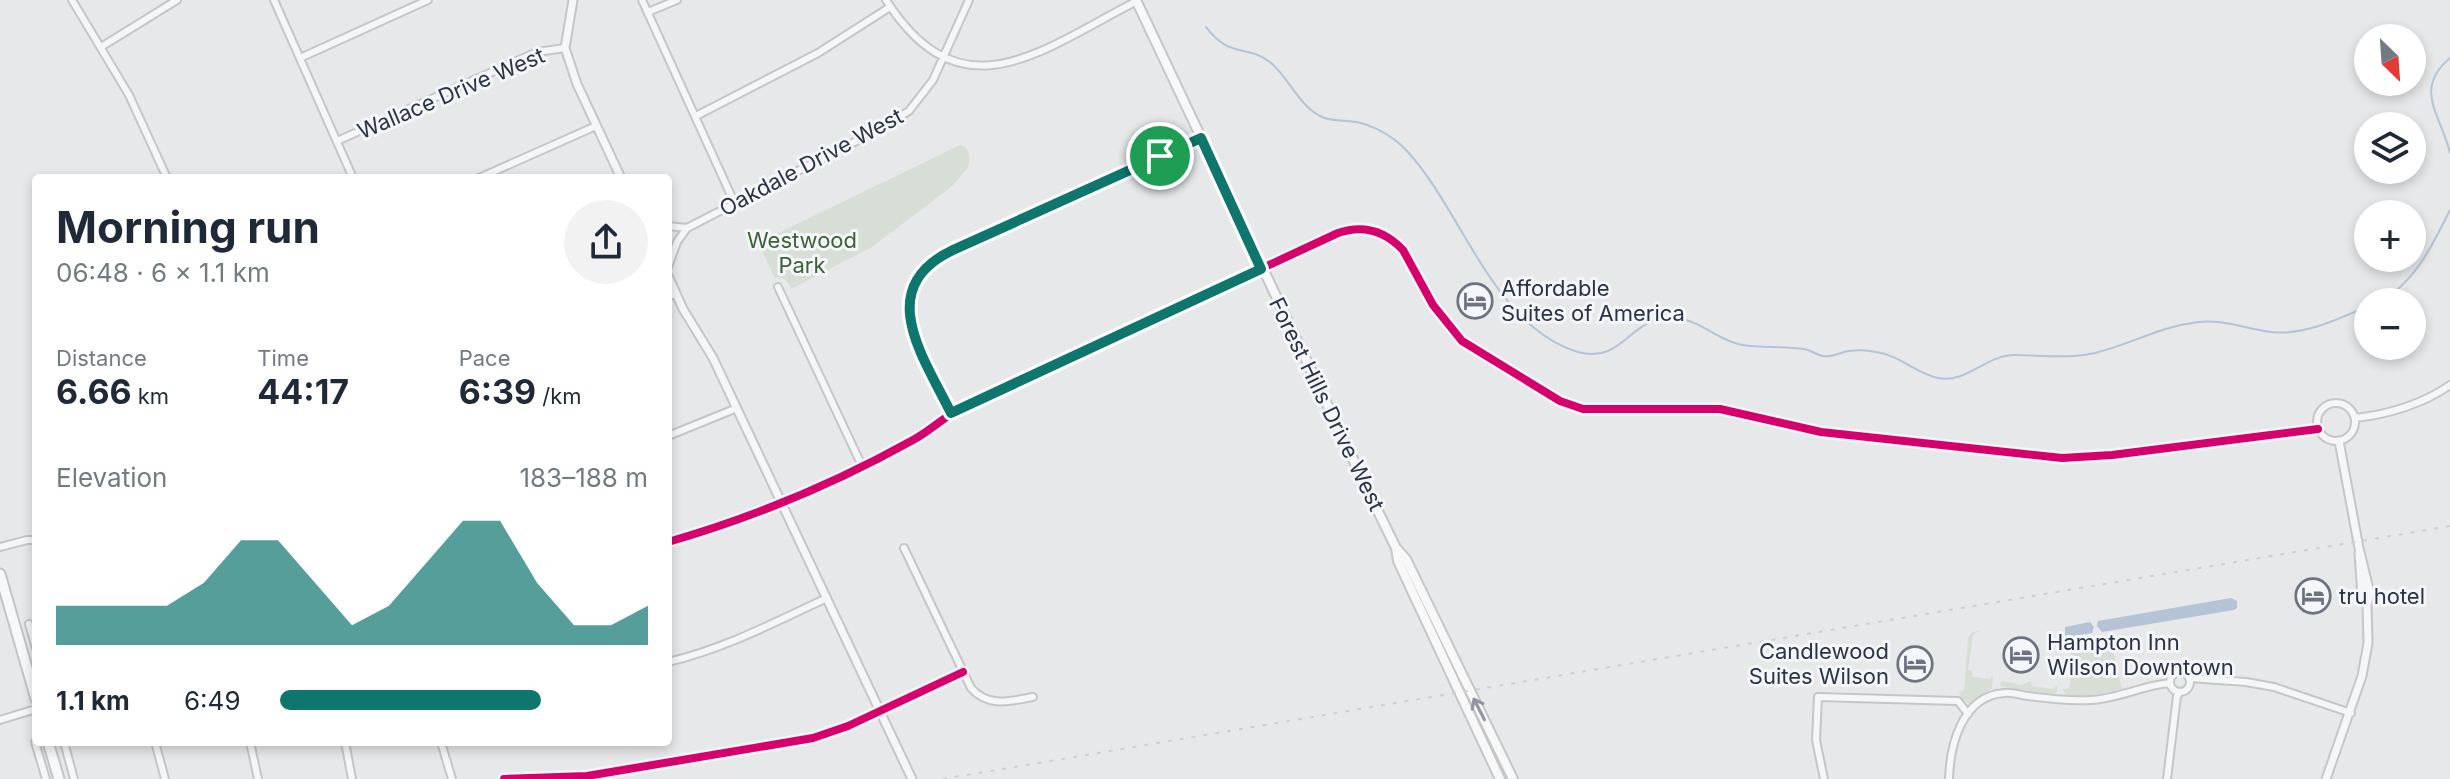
<!DOCTYPE html>
<html lang="en">
<head>
<meta charset="utf-8">
<style>
	body { margin:0; font-family:Inter,sans-serif; background:#f2f2f3; color:#1f2937; height:100vh; display:flex; flex-direction:column; font-size:30px; white-space:nowrap }
	* { box-sizing:border-box; margin:0 }
	p { font-size:26px; color:#747a83 }
	.icon { flex:none; width:44px; height:44px; fill:none; stroke:currentColor; stroke-width:2; stroke-linecap:round; stroke-linejoin:round }
	.map { position:relative; flex:1; overflow:hidden }
	.drawer { position:absolute; left:32px; top:174px; width:640px; height:572px; display:flex; flex-direction:column; background:#fff; border-radius:8px; box-shadow:0 4px 12px #0003 }
	.drawer>* { flex:none }
	.needle { width:52px; rotate:155deg }
	.tools { position:absolute; left:2354px; top:24px; display:grid; gap:16px }
	.tools a { display:grid; place-items:center; width:72px; height:72px; border-radius:50%; background:#fff; box-shadow:0 4px 12px #0003; font-size:40px }
	.pin { position:absolute; display:grid; place-items:center; width:68px; height:68px; color:#fff; margin:-34px; border:4px solid #fff; border-radius:50%; box-shadow:0 2px 8px #0007 }
	.round { display:grid; place-items:center; flex:none; width:84px; height:84px; border-radius:42px; background:#f2f2f3 }
	.summary { display:flex; align-items:center; justify-content:space-between; height:136px; padding:0 24px }
	h1 { font-size:44px; font-weight:700; line-height:60px }
	.figures { display:grid; grid-template-columns:repeat(3,1fr); gap:12px; height:136px; padding:8px 24px }
	.figures div { display:grid; align-content:center }
	.figures b { font-size:34px; font-weight:700 }
	.figures small { font-size:22px; font-weight:400 }
	.figures p { font-size:22px }
	.chart { height:224px; padding:16px 24px }
	.chart p { display:flex; justify-content:space-between }
	.chart svg { width:100%; height:144px; margin-top:8px; fill:#0f766e; opacity:.7 }
	ul { padding:0 24px; list-style:none; font-size:26px }
	li { display:grid; grid-template-columns:128px 96px 1fr; align-items:center; height:60px }
	li i { height:20px; border-radius:10px; background:#0f766e }
	.map>svg:first-child { display:block }
</style>
</head>
<body>
<div class="map">
<svg width="2450" height="779" viewBox="0 0 2450 779">
	<rect width="100%" height="100%" fill="#e6e8ea"/>
	<path fill="#d6ded6" d="M 960,145 L 966,147 L 970,158 L 968,168 L 951,187 L 872,247 L 791,289 C 788,281 785,277 775,278 L 758,243 Z
		M 1980,630 L 1973,635 L 1968,670 L 1972,671 L 1973,677 L 1990,679 L 1993,675 L 1992,688 L 1969,704 L 1961,699 L 1959,692 L 1964,690 L 1968,638 L 1971,633 Z
		M 2050,640 L 2073,651 L 2112,645 L 2122,689 L 2089,697 L 2066,696 L 2063,689 L 2069,688 L 2075,656 L 2055,647 Z
		M 2031,681 L 2032,686 L 2054,689 L 2057,685 L 2057,692 L 2052,695 L 2000,686 L 2002,681 L 2021,685 Z"/>
	<path fill="#b4c4d5" d="M 2231,598 L 2237,601 L 2237,608 L 2234,610 L 2102,632 L 2097,626 L 2098,621 Z
		M 2090,622 L 2094,627 L 2092,633 L 2065,637 L 2065,627 Z"/>
	<g fill="none" stroke-linecap="round" stroke-linejoin="round">
		<path stroke="#b4c4d5" stroke-width="2" d="M 1206,27 C 1230,59 1246,44 1270,62 C 1289,78 1298,104 1320,116 C 1329,121 1337,120 1347,121 C 1368,122 1391,134 1406,150 C 1462,209 1493,327 1578,352 C 1624,365 1629,315 1675,318 C 1701,320 1718,341 1743,345 C 1762,348 1784,346 1804,349 C 1811,350 1816,355 1823,356 C 1831,358 1841,352 1849,351 C 1858,350 1867,350 1876,352 C 1899,355 1917,374 1938,378 C 1966,384 1986,355 2014,355 C 2039,355 2070,359 2095,353 C 2132,344 2158,327 2198,322 C 2223,319 2247,329 2271,332 C 2303,336 2339,319 2368,306
			M 2450,58 C 2412,90 2442,116 2450,153
			M 2378,302 C 2414,285 2433,244 2450,210"/>
		<defs>
			<path id="minor" d="M 72,0 L 129,95 L 167,178
				M 274,0 L 353,178
				M 642,0 L 734,202
				M 886,0 C 962,119 1042,49 1137,1
				M 648,12 L 677,0
				M 101,47 L 177,0
				M 300,58 L 428,0
				M 696,116 L 818,53 L 890,7
				M 337,141 L 537,52 L 565,48
				M 479,178 L 596,126
				M 668,226 L 687,228
				M 668,267 L 677,242 L 687,228 L 870,134 L 909,111 L 933,80 L 969,0
				M 778,287 L 862,466
				M 668,297 L 676,293
				M2317 422a19 19 0 1 1 38 0a19 19 0 1 1-38 0Z
				M 951,413 C 923,356 873,288 953,250 L 1201,138
				M 2355,418 C 2390,414 2421,405 2450,385
				M 668,436 L 737,408
				M 668,542 C 755,517 834,484 913,440 C 930,431 943,418 959,409 L 1338,233 C 1364,224 1385,231 1403,250 L 1433,305 L 1462,341 L 1560,401 L 1583,409 L 1720,409 L 1821,432 L 2062,458 L 2112,455 L 2318,429
				M 0,547 L 27,540 L 36,540
				M 904,548 L 971,688 C 989,708 1010,701 1033,697
				M 29,624 L 36,648
				M 668,662 C 724,649 775,622 827,598
				M2170 682a10 10 0 1 1 20 0a10 10 0 1 1-20 0Z
				M 2190,678 L 2246,682 L 2274,687 L 2351,713
				M 0,720 L 36,709
				M 35,742 L 46,779
				M 64,742 L 74,779
				M 155,742 L 165,779
				M 250,742 L 258,779
				M 345,742 L 352,779
				M 441,742 L 452,779
				M 504,779 L 587,776 L 813,738 L 848,726 L 963,672
				M 1824,779 L 1816,740 L 1818,697 L 1958,701 L 1968,714
				M 1949,779 C 1950,745 1962,696 2004,693 C 2012,692 2020,695 2028,696 C 2049,699 2070,701 2091,700 C 2118,699 2143,685 2170,683
				M 2167,779 L 2177,696 L 2180,692"/>
			<path id="tertiary" d="M 573,0 L 565,48 L 577,84 L 621,178
				M 668,276 L 683,309 L 713,358 L 912,779
				M 2359,553 L 2362,596 L 2367,605
				M 2326,779 L 2362,676 L 2368,643 L 2367,605 L 2370,593 L 2359,548 L 2339,441"/>
			<path id="secondary" d="M 1136,0 L 1371,497 L 1396,548 L 1406,559 L 1513,779
				M 1396,548 L 1398,561 L 1500,779"/>
			<path id="primary" d="M 0,574 L 36,699
				M 48,742 L 59,779"/>
		</defs>
		<use href="#minor" stroke="#c4c6c8" stroke-width="10"/>
		<use href="#tertiary" stroke="#c4c6c8" stroke-width="11"/>
		<use href="#secondary" stroke="#c4c6c8" stroke-width="12"/>
		<use href="#primary" stroke="#c2c5c8" stroke-width="13"/>
		<use href="#minor" stroke="#f5f6f7" stroke-width="6"/>
		<use href="#tertiary" stroke="#f5f6f7" stroke-width="7"/>
		<use href="#secondary" stroke="#f8f8f8" stroke-width="8"/>
		<use href="#primary" stroke="#f8f8f8" stroke-width="9"/>
		<path stroke="#cecfd2" stroke-width="2" stroke-dasharray="4 8" stroke-linecap="butt" d="M 943,779 L 2450,526"/>
		<defs>
			<path id="cycleway" d="M 668,542 C 755,517 834,484 913,440 C 930,431 943,418 959,409 L 1338,233 C 1364,224 1385,231 1403,250 L 1433,305 L 1462,341 L 1560,401 L 1583,409 L 1720,409 L 1821,432 L 2062,458 L 2112,455 L 2318,429
				M 504,779 L 587,776 L 813,738 L 848,726 L 963,672"/>
		</defs>
		<use href="#cycleway" stroke="#f4f6f9" stroke-width="13"/>
		<use href="#cycleway" stroke="#d6006c" stroke-width="8"/>
	</g>
	<defs><path id="oneway-shaft" d="M-6 0H5M1.5-3L5.5 0L1.5 3" fill="none" stroke-width="1.6" stroke-linecap="round" stroke-linejoin="round" transform="scale(2)"/></defs>
	<use stroke="#92969e" href="#oneway-shaft" transform="translate(1479 709) rotate(-117)"/>
	<g fill="none" stroke-linecap="round" stroke-linejoin="round">
		<defs>
			<path id="route" d="M 1201,138 L 1261,269 L 951,413 C 923,356 873,288 953,250 Z"/>
		</defs>
		<use href="#route" stroke="#fff" stroke-width="16"/>
		<use href="#route" stroke="#0f766e" stroke-width="10"/>
	</g>
	<defs>
		<symbol id="hotel-ring" viewBox="-11 -11 22 22"><circle r="9.5" fill="#f4f6f9" stroke="#6c737f" stroke-width="1.5"/><path d="M-6-4.5h1.5V1H6V5H4.5V3h-9V5H-6ZM-4 0a1.8 1.8 0 1 1 3.6 0ZM.5 0V-2.5h3Q6-2.5 6 0Z" fill="#6c737f"/></symbol>
	</defs>
	<g fill-rule="evenodd">
		<use href="#hotel-ring" x="1455" y="281" width="40" height="40"/>
		<use href="#hotel-ring" x="2293" y="576" width="40" height="40"/>
		<use href="#hotel-ring" x="2001" y="635" width="40" height="40"/>
		<use href="#hotel-ring" x="1895" y="644" width="40" height="40"/>
	</g>
	<g text-anchor="middle" stroke-width="6" stroke-linejoin="round" paint-order="stroke">
		<g font-size="22" fill="#2b3445" stroke="#f4f6f9">
			<text transform="translate(451 93) rotate(-23)" y="8">Wallace Drive West</text>
			<text transform="translate(811 162) rotate(-28)" y="8">Oakdale Drive West</text>
			<text transform="translate(1327 404) rotate(64)" y="8">Forest Hills Drive West</text>
		</g>
		<g font-size="22" fill="#3f6138" stroke="#f4f6f9">
			<text x="802" y="248">Westwood<tspan x="802" dy="25">Park</tspan></text>
		</g>
		<g font-size="22" fill="#2b3445" stroke="#f4f6f9" text-anchor="start">
			<text x="1501" y="296">Affordable<tspan x="1501" dy="25">Suites of America</tspan></text>
			<text x="2339" y="604">tru hotel</text>
			<text x="2047" y="650">Hampton Inn<tspan x="2047" dy="25">Wilson Downtown</tspan></text>
			<text x="1889" y="659" text-anchor="end">Candlewood<tspan x="1889" dy="25">Suites Wilson</tspan></text>
		</g>
	</g>
</svg>
<div class="tools">
<a><svg class="needle" viewBox="-14 -14 28 28"><path d="M0-13l5 13h-10z" fill="#e53935"/><path d="M0 13l5-13h-10z" fill="#747a83"/></svg></a>
<a><svg class="icon" aria-label="layers" viewBox="0 0 24 24"><path d="M12 4l9 5-9 5-9-5zM3 14l9 5 9-5"/></svg></a>
<a>+</a>
<a>−</a>
</div>
<div class="pin" style="left:1160px;top:156px;background:#1e9e55"><svg class="icon" aria-label="arrive" viewBox="0 0 24 24"><path d="M6 21V4h12l-3 4 3 4H6"/></svg></div>
<section class="drawer">
<div class="summary"><div><h1>Morning run</h1><p>06:48 · 6 × 1.1 km</p></div><a class="round"><svg class="icon" aria-label="share" viewBox="0 0 24 24"><path d="M12 15V3M7 8l5-5 5 5M5 13v7h14v-7"/></svg></a></div>
<div class="figures">
<div><p>Distance</p><b>6.66<small> km</small></b></div>
<div><p>Time</p><b>44:17</b></div>
<div><p>Pace</p><b>6:39<small> /km</small></b></div>
</div>
<div class="chart"><p><span>Elevation</span>183–188 m</p>
<svg viewBox="0 0 160 44" preserveAspectRatio="none"><path d="M0 44V32L10 32L20 32L30 32L40 25L50 12L60 12L70 25L80 38L90 32L100 19L110 6L120 6L130 25L140 38L150 38L160 32V44z"/></svg>
</div>
<ul>
<li><b>1.1 km</b>6:49<i style="width:71%"></i></li>
</ul>
</section>
</div>
</body>
</html>
